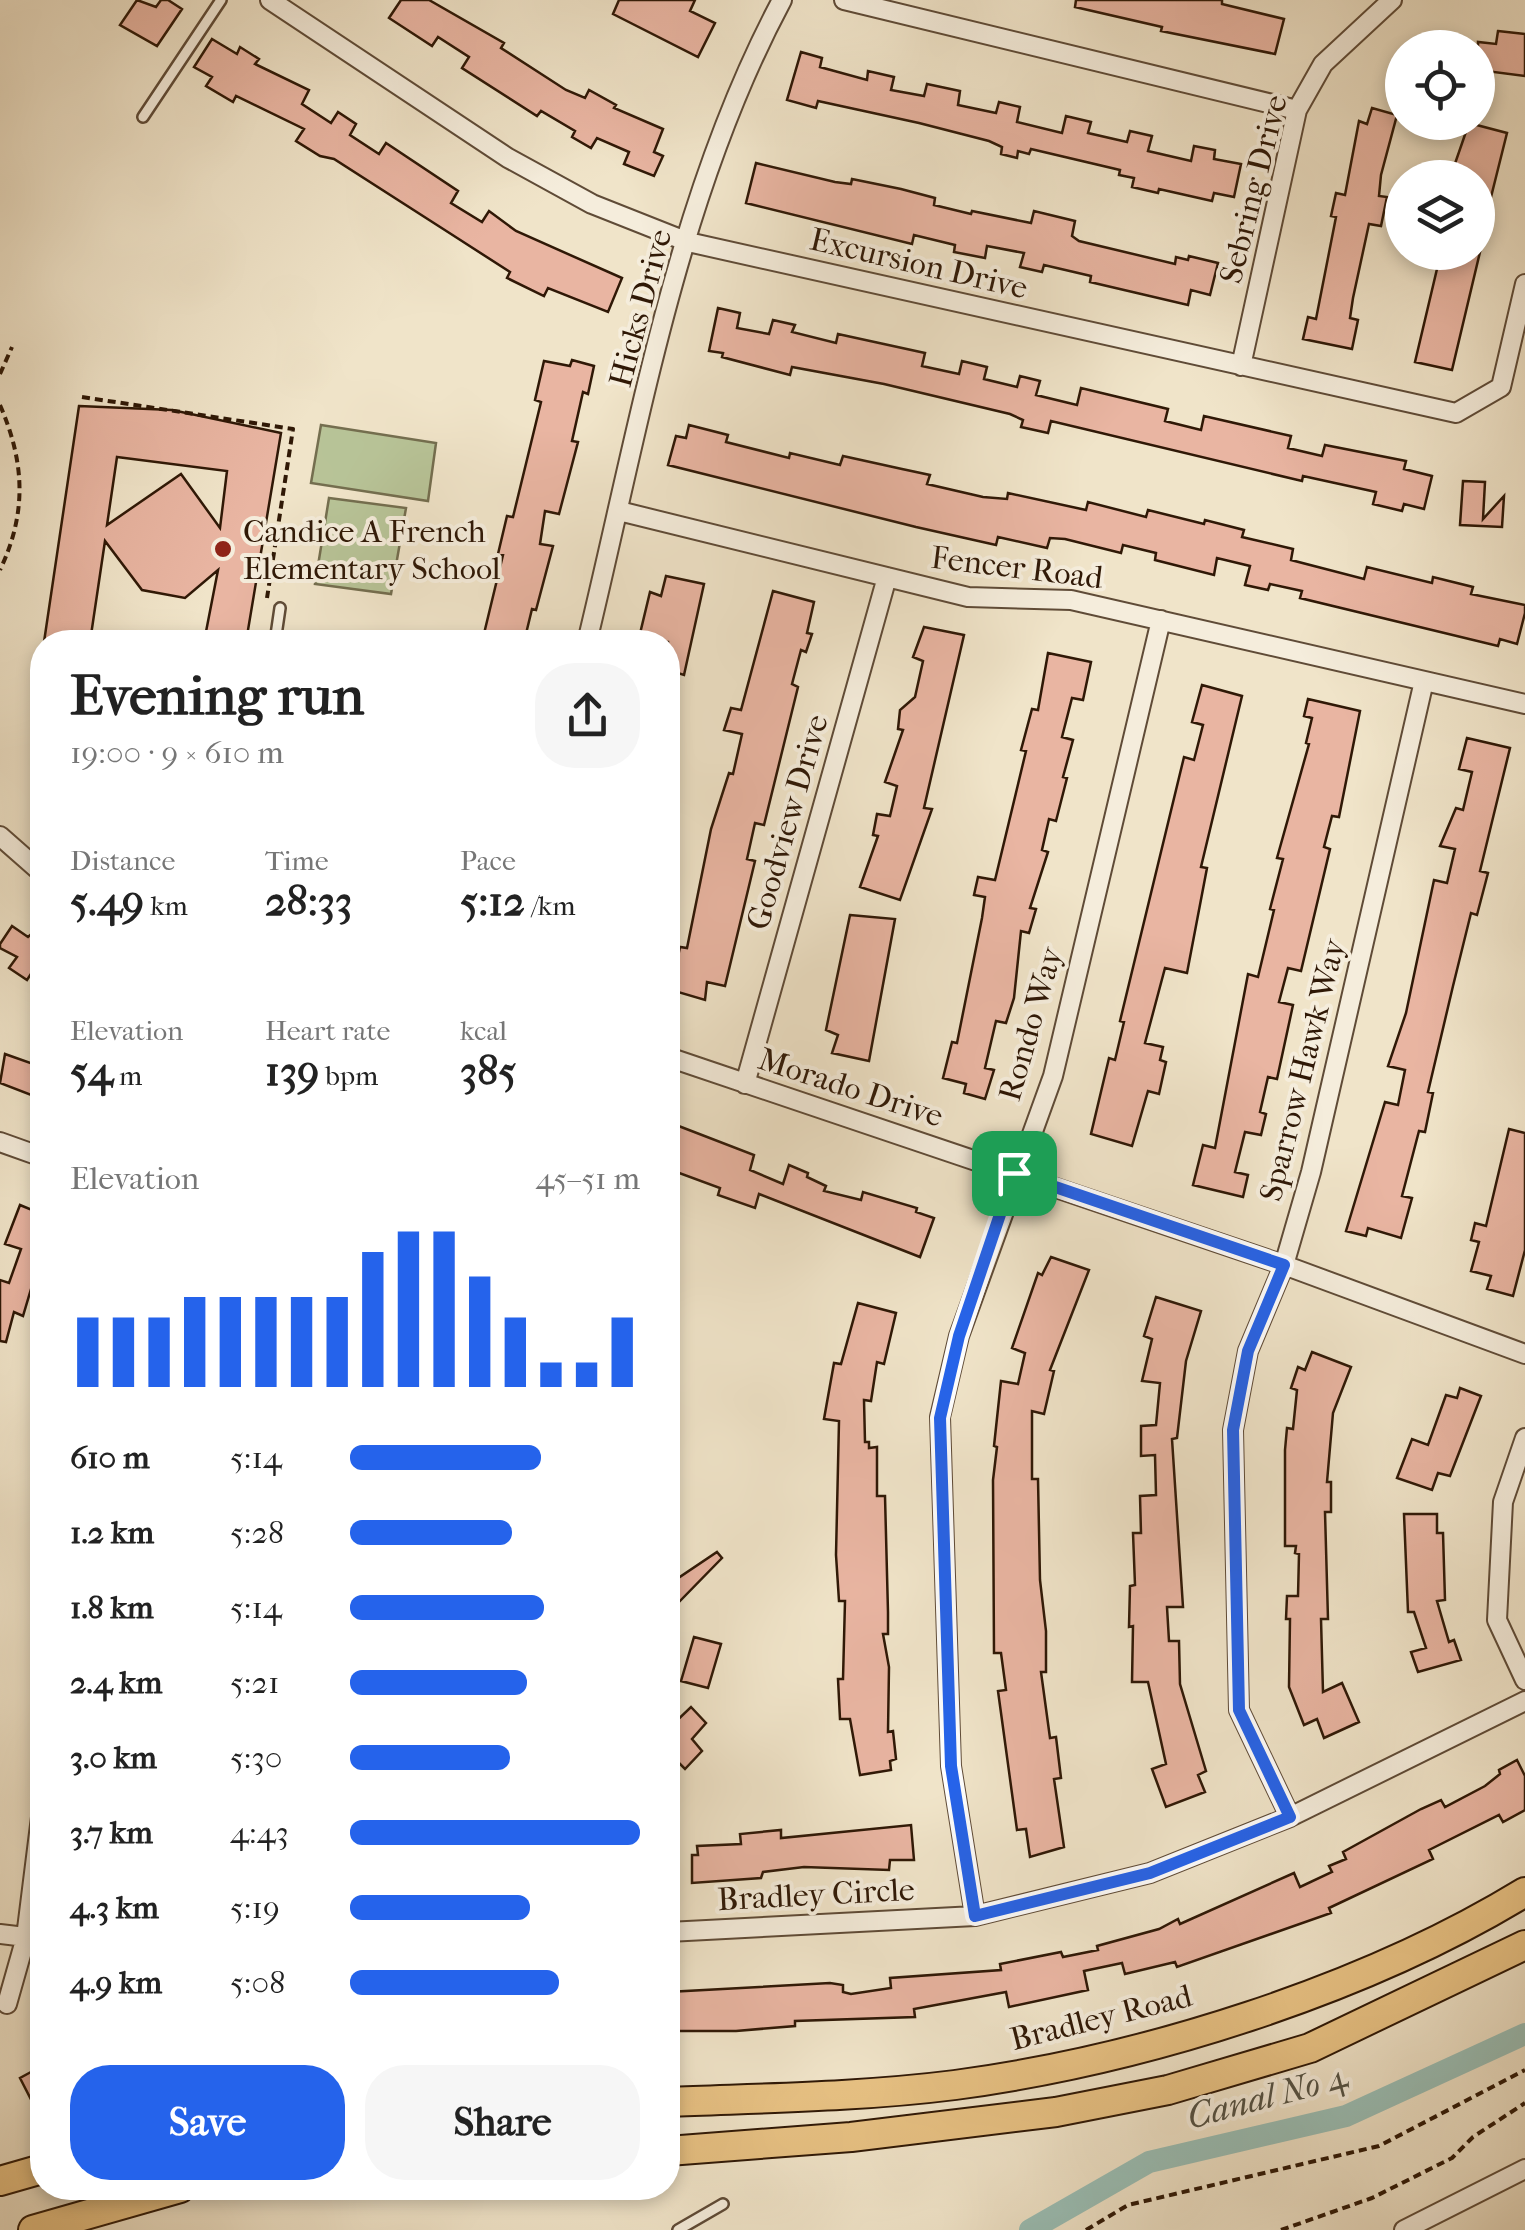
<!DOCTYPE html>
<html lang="en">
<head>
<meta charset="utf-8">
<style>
	body { margin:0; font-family:"IM FELL French Canon",serif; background:#f6f6f6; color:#222; height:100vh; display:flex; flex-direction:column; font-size:38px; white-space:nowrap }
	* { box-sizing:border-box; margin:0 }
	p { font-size:32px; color:#767676 }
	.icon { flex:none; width:55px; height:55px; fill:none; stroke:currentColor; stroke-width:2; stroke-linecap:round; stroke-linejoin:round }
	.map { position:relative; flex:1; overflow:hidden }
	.side { position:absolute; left:30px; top:630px; width:650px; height:1570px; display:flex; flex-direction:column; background:#fff; border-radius:40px; box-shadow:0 5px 15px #0003 }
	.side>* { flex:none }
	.buttons { position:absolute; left:1385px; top:30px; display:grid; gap:20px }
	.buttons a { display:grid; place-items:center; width:110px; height:110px; border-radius:50%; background:#fff; box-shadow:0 5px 15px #0003; font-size:50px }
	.pin { position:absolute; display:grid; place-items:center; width:85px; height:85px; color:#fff; margin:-42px; border-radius:20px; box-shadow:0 5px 15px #0006 }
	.round { display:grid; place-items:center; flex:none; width:105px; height:105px; border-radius:40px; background:#f6f6f6 }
	.overview { display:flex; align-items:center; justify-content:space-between; height:170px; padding:0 40px }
	h1 { font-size:55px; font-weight:800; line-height:75px }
	.figures { display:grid; grid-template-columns:repeat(3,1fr); gap:15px; height:170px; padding:10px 40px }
	.figures div { display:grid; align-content:center }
	.figures b { font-size:42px; font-weight:800 }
	.figures small { font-size:28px; font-weight:400 }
	.figures p { font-size:28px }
	.chart { height:280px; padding:20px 40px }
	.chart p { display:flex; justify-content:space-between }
	.chart svg { width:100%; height:180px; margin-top:10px; stroke:#2563eb; stroke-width:6 }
	.action { display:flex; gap:20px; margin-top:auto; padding:20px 40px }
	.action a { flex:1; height:115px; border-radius:40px; background:#2563eb; color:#fff; font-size:40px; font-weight:800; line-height:115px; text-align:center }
	.action a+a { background:#f6f6f6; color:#222 }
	ul { padding:0 40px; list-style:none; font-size:32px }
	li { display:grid; grid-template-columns:160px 120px 1fr; align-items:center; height:75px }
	li i { height:25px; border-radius:12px; background:#2563eb }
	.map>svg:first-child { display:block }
</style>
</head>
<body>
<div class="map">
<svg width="1525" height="2230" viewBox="0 0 1525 2230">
	<rect width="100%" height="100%" fill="#f0e4c9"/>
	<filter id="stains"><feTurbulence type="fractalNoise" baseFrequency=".002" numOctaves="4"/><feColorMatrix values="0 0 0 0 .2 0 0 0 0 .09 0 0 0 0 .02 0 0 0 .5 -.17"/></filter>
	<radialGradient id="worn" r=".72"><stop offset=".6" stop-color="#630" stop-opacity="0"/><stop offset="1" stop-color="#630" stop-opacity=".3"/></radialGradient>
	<path fill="#b8c498" stroke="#746e4f" stroke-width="2.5" d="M 321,425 L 436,443 L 428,501 L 311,483 Z
		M 329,498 L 406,508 L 391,594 L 315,584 Z"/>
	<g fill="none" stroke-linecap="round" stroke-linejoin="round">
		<path stroke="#9abfb6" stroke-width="22" d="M 1030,2230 L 1149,2162 L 1346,2116 L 1525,2034"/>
	</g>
	<path fill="#e9b5a2" stroke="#2f1806" stroke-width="2.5" fill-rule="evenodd" d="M 137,0 L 156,7 L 161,0 L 168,0 L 182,9 L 157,46 L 120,25 Z
		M 401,0 L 429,0 L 504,43 L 501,48 L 566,90 L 585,98 L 589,90 L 616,105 L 614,108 L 663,129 L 654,152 L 663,156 L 654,176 L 624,164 L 629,152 L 597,138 L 591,148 L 572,137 L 575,131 L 541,111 L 537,116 L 462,68 L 469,57 L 438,37 L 432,46 L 389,18 Z
		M 619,0 L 695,0 L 690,11 L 715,23 L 698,57 L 613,14 Z
		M 1076,0 L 1222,0 L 1222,4 L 1284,19 L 1275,54 L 1161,31 L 1162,27 L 1075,7 Z
		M 1498,31 L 1525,34 L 1525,76 L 1478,70 L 1478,42 L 1496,44 Z
		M 212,39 L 237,54 L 240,47 L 259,59 L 255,64 L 309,90 L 302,104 L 331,123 L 338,112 L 356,124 L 350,135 L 379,154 L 386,143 L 458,191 L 451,203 L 482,222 L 489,211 L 516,231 L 622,278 L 608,312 L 548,288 L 544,296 L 507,278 L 510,272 L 451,234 L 334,159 L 320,156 L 296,141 L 304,129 L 236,96 L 233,102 L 206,86 L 212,77 L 194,67 Z
		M 801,52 L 822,58 L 820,67 L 867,80 L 868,71 L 894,77 L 891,90 L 924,96 L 927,84 L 960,91 L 958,105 L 996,113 L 999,102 L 1020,107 L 1017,122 L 1062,133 L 1066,116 L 1091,122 L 1088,133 L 1127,142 L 1130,131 L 1152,136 L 1148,151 L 1191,161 L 1194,146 L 1215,150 L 1214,159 L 1241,164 L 1234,197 L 1214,193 L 1212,201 L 1159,189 L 1158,193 L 1132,187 L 1134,178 L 1119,175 L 1120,170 L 1031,149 L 1029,154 L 1018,151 L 1017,158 L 1001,154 L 1002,147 L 989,141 L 919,123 L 818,101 L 816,108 L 787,100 Z
		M 1372,108 L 1397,115 L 1381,175 L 1379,196 L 1387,197 L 1381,226 L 1369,224 L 1353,298 L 1350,318 L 1358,320 L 1352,349 L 1303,339 L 1308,317 L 1316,319 L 1336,217 L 1331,216 L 1336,193 L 1345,195 L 1359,121 L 1367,124 Z
		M 1469,123 L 1507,133 L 1484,225 L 1478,224 L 1478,178 L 1450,178 Z
		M 756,163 L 835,182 L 851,184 L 852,179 L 901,189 L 935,198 L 934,205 L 971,214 L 972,211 L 1031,223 L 1034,211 L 1075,221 L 1072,236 L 1079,241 L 1175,264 L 1176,257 L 1188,260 L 1189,256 L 1218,263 L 1210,295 L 1191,290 L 1188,305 L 1090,282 L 1091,276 L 1044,265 L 1042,272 L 1020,267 L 1024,253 L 987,246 L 985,258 L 954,252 L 955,245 L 914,235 L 912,244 L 746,203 Z
		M 1441,252 L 1480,252 L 1452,370 L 1415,362 Z
		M 718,308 L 740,313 L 737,328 L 769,334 L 773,320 L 795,325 L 792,332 L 836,343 L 838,334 L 925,353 L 922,366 L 959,374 L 962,361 L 987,367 L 984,379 L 1017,387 L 1020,376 L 1040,381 L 1036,395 L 1077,405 L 1081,388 L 1168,409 L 1165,421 L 1201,430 L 1204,416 L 1291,436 L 1288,448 L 1322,456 L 1325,445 L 1406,461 L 1404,469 L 1432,476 L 1424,509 L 1404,504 L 1402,511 L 1373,504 L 1376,492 L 1303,476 L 1302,481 L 1051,421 L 1048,433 L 1021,427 L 1023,420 L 1010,414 L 884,384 L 792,367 L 790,375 L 722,357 L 723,353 L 709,351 Z
		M 572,360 L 594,366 L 588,394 L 583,392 L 572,441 L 578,442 L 559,514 L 545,511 L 540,544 L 553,546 L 536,610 L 532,609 L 524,642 L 482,642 L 503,555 L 498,554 L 507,516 L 513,517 L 541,402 L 535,400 L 544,361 L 570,366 Z
		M 79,406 L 172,410 L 281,433 L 246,642 L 204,642 L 218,570 L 185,598 L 142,590 L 105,541 L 90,642 L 44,642 ZM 117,457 L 227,471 L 220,528 L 181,474 L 107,525 Z
		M 689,425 L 728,435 L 726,442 L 789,458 L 790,453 L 840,465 L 843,456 L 902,469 L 930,475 L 927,484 L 983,497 L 1007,499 L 1008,493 L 1086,510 L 1088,502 L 1146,517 L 1148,510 L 1204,524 L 1205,520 L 1244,530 L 1242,537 L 1293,549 L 1291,560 L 1364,579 L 1367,567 L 1432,583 L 1433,577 L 1473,587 L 1471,594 L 1525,605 L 1525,613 L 1517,644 L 1500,639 L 1498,646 L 1300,598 L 1302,591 L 1270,584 L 1268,590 L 1245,585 L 1250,566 L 1217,558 L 1214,575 L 1155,560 L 1156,553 L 1123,545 L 1121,553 L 1065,539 L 1050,538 L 1047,548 L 998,537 L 996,545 L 916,527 L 668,465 L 676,436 L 686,438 Z
		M 1463,481 L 1485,482 L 1483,519 L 1504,496 L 1502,527 L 1460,525 Z
		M 666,576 L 704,584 L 684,675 L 668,670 L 668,642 L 638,642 L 650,592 L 661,596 Z
		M 773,591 L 814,602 L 807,633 L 812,634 L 806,652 L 801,650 L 792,684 L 798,687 L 764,825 L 755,823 L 747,859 L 755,861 L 725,986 L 707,982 L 705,1000 L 671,990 L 680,947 L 687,948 L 711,829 L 729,773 L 733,774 L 742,734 L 724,730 L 731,708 L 741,710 Z
		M 924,627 L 964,635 L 924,808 L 932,809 L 900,900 L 860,887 L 878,836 L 873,835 L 877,814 L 890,816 L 897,786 L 885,782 L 903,730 L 898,729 L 900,710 L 915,697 L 923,661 L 913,657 Z
		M 1048,653 L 1091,662 L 1083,700 L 1072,698 L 1062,737 L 1073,740 L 1063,777 L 1067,778 L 1056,821 L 1049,819 L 1042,850 L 1048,852 L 1030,908 L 1036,909 L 1029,933 L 1021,931 L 1014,998 L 1006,1023 L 996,1021 L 985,1068 L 994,1070 L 985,1099 L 964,1093 L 966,1084 L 943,1078 L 952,1042 L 957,1043 L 982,918 L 985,897 L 974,895 L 978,877 L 995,880 L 1026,751 L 1021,750 L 1032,709 L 1038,710 Z
		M 1202,685 L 1242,696 L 1201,867 L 1207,868 L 1187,973 L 1165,968 L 1145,1043 L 1163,1047 L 1160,1060 L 1166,1062 L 1159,1094 L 1148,1091 L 1132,1146 L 1091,1134 L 1109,1058 L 1115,1060 L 1124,1022 L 1120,1021 L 1184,757 L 1194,760 L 1203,725 L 1192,722 Z
		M 1308,699 L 1360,711 L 1339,817 L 1332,816 L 1324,847 L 1330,849 L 1301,971 L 1288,968 L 1279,1002 L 1293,1005 L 1277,1079 L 1268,1077 L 1260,1112 L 1266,1114 L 1261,1135 L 1245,1132 L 1235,1172 L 1248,1175 L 1243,1197 L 1193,1185 L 1203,1145 L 1215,1148 L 1248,974 L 1258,977 L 1274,910 L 1270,909 L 1283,859 L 1277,858 L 1309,744 L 1306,743 L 1312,718 L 1304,716 Z
		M 1467,738 L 1510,748 L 1480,871 L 1488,873 L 1477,915 L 1471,913 L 1453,986 L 1428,1092 L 1433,1093 L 1425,1132 L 1419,1131 L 1402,1196 L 1412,1198 L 1401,1238 L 1368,1228 L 1366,1236 L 1346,1231 L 1385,1102 L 1398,1105 L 1405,1070 L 1388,1066 L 1406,1013 L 1434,880 L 1447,883 L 1455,849 L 1440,846 L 1456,808 L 1463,810 L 1472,772 L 1459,769 Z
		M 850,915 L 895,919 L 869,1061 L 832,1053 L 838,1035 L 826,1030 Z
		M 42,925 L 42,957 L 27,980 L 9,968 L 17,957 L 0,948 L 0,944 L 12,926 L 28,937 Z
		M 5,1054 L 42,1067 L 39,1098 L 0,1083 Z
		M 676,1125 L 754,1155 L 750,1170 L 783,1184 L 789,1165 L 808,1173 L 807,1177 L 826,1186 L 824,1191 L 861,1200 L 863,1192 L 917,1208 L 916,1212 L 934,1218 L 920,1257 L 759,1194 L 755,1208 L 718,1195 L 720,1188 L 671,1170 L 677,1150 L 669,1147 Z
		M 1509,1129 L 1525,1133 L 1525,1250 L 1513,1296 L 1487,1289 L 1491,1276 L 1471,1271 L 1479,1242 L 1471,1240 L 1475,1223 L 1486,1226 Z
		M 20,1205 L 42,1214 L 42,1252 L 23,1316 L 14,1312 L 6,1342 L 0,1341 L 0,1280 L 9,1283 L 21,1249 L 5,1244 Z
		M 1051,1257 L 1089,1270 L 1050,1370 L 1054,1371 L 1044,1414 L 1032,1411 L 1032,1479 L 1038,1479 L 1040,1580 L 1046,1631 L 1046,1672 L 1041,1672 L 1050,1738 L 1056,1737 L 1061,1778 L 1054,1779 L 1064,1847 L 1030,1857 L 1026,1829 L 1017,1830 L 998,1691 L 1006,1690 L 1001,1653 L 994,1653 L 993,1480 L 997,1447 L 994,1446 L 1001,1381 L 1018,1384 L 1025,1353 L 1012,1348 L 1038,1273 L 1042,1275 Z
		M 1156,1297 L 1201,1311 L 1186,1361 L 1177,1438 L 1172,1439 L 1183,1607 L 1167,1607 L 1169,1641 L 1179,1641 L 1180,1684 L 1206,1771 L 1198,1775 L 1205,1792 L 1166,1807 L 1152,1769 L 1166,1764 L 1148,1682 L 1132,1682 L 1133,1626 L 1129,1627 L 1130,1586 L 1135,1585 L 1133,1533 L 1141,1533 L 1140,1496 L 1156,1495 L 1155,1455 L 1141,1456 L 1141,1426 L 1156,1425 L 1160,1383 L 1142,1381 L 1152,1339 L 1144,1336 Z
		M 858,1303 L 896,1313 L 884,1364 L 877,1362 L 871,1401 L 864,1400 L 865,1442 L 869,1442 L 869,1448 L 877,1447 L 877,1496 L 885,1496 L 888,1612 L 888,1634 L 883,1634 L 889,1667 L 888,1732 L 893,1731 L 896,1759 L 890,1761 L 891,1770 L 860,1775 L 850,1719 L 840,1719 L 838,1679 L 843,1679 L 845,1601 L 839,1601 L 836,1555 L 839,1421 L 824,1419 L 834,1363 L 841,1364 Z
		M 1312,1352 L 1351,1367 L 1333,1413 L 1327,1482 L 1331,1482 L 1331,1512 L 1325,1512 L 1328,1619 L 1321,1619 L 1323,1692 L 1342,1683 L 1359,1722 L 1324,1738 L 1317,1719 L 1304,1725 L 1289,1687 L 1290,1619 L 1286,1619 L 1287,1596 L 1298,1596 L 1299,1554 L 1295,1553 L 1296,1546 L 1285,1546 L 1285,1450 L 1287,1428 L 1293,1429 L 1297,1390 L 1291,1388 L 1298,1367 L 1305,1370 Z
		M 1460,1388 L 1481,1396 L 1450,1476 L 1438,1473 L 1432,1490 L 1397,1478 L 1412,1439 L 1428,1445 L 1446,1395 L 1457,1398 Z
		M 1404,1514 L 1437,1514 L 1437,1533 L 1443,1533 L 1445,1600 L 1437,1601 L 1449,1642 L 1454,1640 L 1461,1660 L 1418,1672 L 1411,1652 L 1426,1648 L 1414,1612 L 1408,1612 Z
		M 717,1552 L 722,1558 L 678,1603 L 668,1585 Z
		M 694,1637 L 721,1644 L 708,1688 L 681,1681 Z
		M 691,1707 L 706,1723 L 692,1739 L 702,1751 L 685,1769 L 668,1752 L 668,1729 Z
		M 1517,1760 L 1525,1776 L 1525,1810 L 1503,1822 L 1499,1815 L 1429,1850 L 1433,1859 L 1329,1908 L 1331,1913 L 1177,1967 L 1175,1962 L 1125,1974 L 1122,1963 L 1084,1971 L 1088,1990 L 1009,2007 L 1006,1992 L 914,2009 L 915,2017 L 795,2021 L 795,2026 L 736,2031 L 668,2031 L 668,1992 L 830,1983 L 843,1985 L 843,1992 L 851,1994 L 891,1988 L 890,1978 L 1001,1970 L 1000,1964 L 1061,1952 L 1063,1957 L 1098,1950 L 1097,1946 L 1159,1929 L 1178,1919 L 1180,1924 L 1294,1873 L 1300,1887 L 1332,1872 L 1329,1866 L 1346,1859 L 1343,1852 L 1421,1809 L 1441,1800 L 1445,1807 L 1485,1786 L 1500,1774 L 1499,1770 Z
		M 911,1825 L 914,1860 L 890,1860 L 889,1870 L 804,1867 L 763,1872 L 761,1878 L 692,1883 L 692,1855 L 698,1855 L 697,1846 L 741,1844 L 740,1834 L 781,1830 L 781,1838 Z
		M 42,2066 L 42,2121 L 20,2078 Z"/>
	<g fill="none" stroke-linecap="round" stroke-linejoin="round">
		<defs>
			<path id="lane" d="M 143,117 L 221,0
				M 275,642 L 280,608
				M 678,2230 L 723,2204"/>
			<path id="street" d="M 270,0 L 508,158 L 592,204 L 688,242 L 1456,413 L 1501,387 L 1525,284
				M 844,0 L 1297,110
				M 1241,366 L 1297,110 L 1323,64 L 1392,0
				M 619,511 L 968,597 L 1071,600 L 1525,704
				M 587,642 C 639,428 677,196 782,0
				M 0,836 L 42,873
				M 668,1057 L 1284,1265 L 1525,1354
				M 745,1084 L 887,577
				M 0,1142 L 42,1157
				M 1525,1438 L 1503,1502 L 1497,1620 L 1525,1680
				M 1290,1817 L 1239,1710 L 1233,1430 L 1248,1351 L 1284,1265 L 1311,1172 L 1424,681
				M 975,1916 L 951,1766 L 940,1417 L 959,1336 L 1053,1076 L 1161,620
				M 668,1932 L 975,1916 L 1150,1873 L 1290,1817 L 1525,1701
				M 0,1934 L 42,1939
				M 7,2004 L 26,1937 L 42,1809
				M 1404,2230 L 1525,2169"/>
			<path id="primary" d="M 668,2102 C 763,2098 860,2097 955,2085 C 1142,2060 1363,1991 1525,1892
				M 668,2151 L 851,2137 L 1056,2112 L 1168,2090 L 1310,2048 L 1525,1945
				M 0,2181 L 42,2169
				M 33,2230 L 180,2188"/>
		</defs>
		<use href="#lane" stroke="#5f4b37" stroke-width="14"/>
		<use href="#street" stroke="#5f4b37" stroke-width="22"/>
		<use href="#primary" stroke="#2f1806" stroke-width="32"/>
		<path stroke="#2f1806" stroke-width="4" stroke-dasharray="8 5" stroke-linecap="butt" d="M 0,374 L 12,347
			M 82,397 L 293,429 L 267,598
			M 0,405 C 25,463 27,513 0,570
			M 1086,2230 L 1128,2205 L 1379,2146 L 1525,2070
			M 1281,2230 L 1372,2198 L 1452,2158 L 1473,2137 L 1525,2103"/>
		<use href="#lane" stroke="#f5eddc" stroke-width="9"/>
		<use href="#street" stroke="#f5eddc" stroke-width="18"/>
		<use href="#primary" stroke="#e8c284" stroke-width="28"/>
	</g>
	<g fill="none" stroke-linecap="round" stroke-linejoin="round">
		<defs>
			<path id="route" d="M 1014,1173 L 1284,1265 L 1248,1351 L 1233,1430 L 1239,1710 L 1290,1817 L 1150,1873 L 975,1916 L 951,1766 L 940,1418 L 959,1336 Z"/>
		</defs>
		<use href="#route" stroke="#fff" stroke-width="20"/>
		<use href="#route" stroke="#2563eb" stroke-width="12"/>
	</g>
	<circle fill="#8f2418" stroke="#f5eddc" stroke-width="4" cx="223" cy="549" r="10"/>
	<g text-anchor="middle" stroke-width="8" stroke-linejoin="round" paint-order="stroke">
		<g font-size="32" fill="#2f1806" stroke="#f5eddc">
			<text transform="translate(1253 189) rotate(-76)" y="11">Sebring Drive</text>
			<text transform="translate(919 263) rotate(13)" y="11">Excursion Drive</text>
			<text transform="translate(640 308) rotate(-75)" y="11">Hicks Drive</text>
			<text transform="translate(1017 567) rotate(7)" y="11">Fencer Road</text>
			<text transform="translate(787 822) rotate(-74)" y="11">Goodview Drive</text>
			<text transform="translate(1030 1024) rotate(-74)" y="11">Rondo Way</text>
			<text transform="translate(1302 1070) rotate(-76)" y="11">Sparrow Hawk Way</text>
			<text transform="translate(851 1087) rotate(18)" y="11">Morado Drive</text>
			<text transform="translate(816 1894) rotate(-3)" y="11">Bradley Circle</text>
			<text transform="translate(1101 2017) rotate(-14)" y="11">Bradley Road</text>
		</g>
		<g font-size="32" fill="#2f1806" stroke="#f5eddc" text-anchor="start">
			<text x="243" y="542">Candice A French<tspan x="243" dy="37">Elementary School</tspan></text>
		</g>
		<g font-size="35" font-style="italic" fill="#545244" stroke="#f5eddc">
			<text transform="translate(1267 2096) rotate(-15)" y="12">Canal No 4</text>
		</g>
	</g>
	<rect width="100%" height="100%" filter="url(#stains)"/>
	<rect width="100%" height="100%" fill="url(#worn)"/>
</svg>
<div class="buttons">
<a><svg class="icon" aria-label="locate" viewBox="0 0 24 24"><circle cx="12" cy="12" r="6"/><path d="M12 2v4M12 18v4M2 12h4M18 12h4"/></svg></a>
<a><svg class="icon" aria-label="layers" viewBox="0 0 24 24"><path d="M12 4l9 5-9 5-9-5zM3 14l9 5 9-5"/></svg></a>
</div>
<div class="pin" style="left:1014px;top:1173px;background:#1e9e55"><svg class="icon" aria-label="arrive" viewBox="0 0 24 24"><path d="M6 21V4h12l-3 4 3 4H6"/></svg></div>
<section class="side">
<div class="overview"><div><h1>Evening run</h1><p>19:00 · 9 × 610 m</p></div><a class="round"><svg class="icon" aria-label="share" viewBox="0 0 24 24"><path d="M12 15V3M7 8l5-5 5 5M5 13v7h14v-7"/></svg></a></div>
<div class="figures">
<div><p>Distance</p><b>5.49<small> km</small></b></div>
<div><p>Time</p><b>28:33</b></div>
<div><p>Pace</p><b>5:12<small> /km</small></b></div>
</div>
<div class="figures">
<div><p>Elevation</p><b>54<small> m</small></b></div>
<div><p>Heart rate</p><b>139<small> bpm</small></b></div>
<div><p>kcal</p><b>385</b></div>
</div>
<div class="chart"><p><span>Elevation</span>45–51 m</p>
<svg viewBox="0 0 160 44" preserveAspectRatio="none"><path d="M5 44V27M15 44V27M25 44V27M35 44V22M45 44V22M55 44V22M65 44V22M75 44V22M85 44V11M95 44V6M105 44V6M115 44V17M125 44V27M135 44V38M145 44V38M155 44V27"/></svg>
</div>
<ul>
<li><b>610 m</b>5:14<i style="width:66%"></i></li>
<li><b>1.2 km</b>5:28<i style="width:56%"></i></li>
<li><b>1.8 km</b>5:14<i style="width:67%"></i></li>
<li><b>2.4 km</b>5:21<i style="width:61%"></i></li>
<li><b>3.0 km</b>5:30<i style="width:55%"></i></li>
<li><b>3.7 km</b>4:43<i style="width:100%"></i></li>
<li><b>4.3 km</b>5:19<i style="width:62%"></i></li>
<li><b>4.9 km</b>5:08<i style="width:72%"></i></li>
</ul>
<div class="action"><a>Save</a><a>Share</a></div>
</section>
</div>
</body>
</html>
